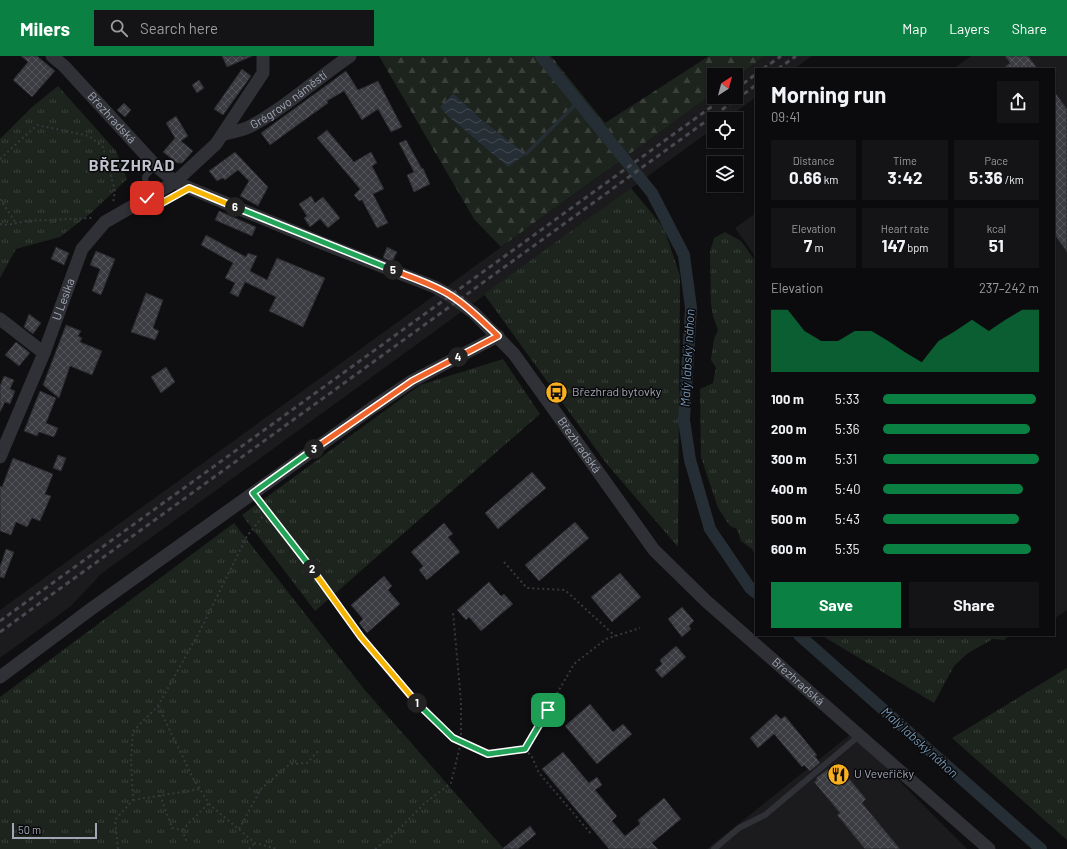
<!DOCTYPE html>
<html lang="en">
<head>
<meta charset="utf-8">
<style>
	body { margin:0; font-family:Barlow,sans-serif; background:#141416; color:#f1f3f6; height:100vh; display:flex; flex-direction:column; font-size:15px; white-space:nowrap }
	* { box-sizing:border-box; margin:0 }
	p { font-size:13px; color:#9a9b9d }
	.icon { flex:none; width:22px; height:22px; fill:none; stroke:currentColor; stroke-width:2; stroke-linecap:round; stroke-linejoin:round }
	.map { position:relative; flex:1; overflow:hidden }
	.details { position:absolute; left:755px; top:12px; width:300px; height:568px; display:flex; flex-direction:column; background:#0b0b0d; border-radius:0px; box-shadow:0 1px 3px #0004,0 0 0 1px #2b2b2e }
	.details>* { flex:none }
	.needle { width:26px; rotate:36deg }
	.fabs { position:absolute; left:707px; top:12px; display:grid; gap:8px }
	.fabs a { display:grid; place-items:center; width:36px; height:36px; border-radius:0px; background:#0b0b0d; box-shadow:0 1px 3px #0004,0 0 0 1px #2b2b2e; font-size:20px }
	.scale { position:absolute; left:12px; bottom:10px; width:85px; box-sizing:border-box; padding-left:4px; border:2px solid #a0a6b3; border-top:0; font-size:11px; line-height:14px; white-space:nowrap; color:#a0a6b3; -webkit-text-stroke:3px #0a0a0c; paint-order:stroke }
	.pin { position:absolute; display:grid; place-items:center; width:34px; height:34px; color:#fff; margin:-17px; border-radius:8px; box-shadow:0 2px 6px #0006 }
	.km { position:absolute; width:20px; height:20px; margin:-10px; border-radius:50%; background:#222; color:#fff; font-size:11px; line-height:20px; text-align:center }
	.round { display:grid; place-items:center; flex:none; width:42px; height:42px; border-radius:0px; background:#141416 }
	.head { display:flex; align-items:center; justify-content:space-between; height:68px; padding:0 16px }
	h1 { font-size:22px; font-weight:700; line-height:30px }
	.metrics { display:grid; grid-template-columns:repeat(3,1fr); gap:6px; height:68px; padding:4px 16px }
	.metrics div { display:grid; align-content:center; border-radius:0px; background:#141416; text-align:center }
	.metrics b { font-size:17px; font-weight:700 }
	.metrics small { font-size:11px; font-weight:400 }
	.metrics p { font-size:11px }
	.chart { height:112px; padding:8px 16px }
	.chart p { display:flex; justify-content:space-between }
	.chart svg { width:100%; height:72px; margin-top:4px; fill:#0b8043; opacity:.7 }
	.cta { display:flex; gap:8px; margin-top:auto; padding:8px 16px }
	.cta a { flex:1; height:46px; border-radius:0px; background:#0b8043; color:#fff; font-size:16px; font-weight:700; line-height:46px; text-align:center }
	.cta a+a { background:#141416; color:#f1f3f6 }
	ul { padding:0 16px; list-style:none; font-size:13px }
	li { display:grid; grid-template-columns:64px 48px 1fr; align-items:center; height:30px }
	li i { height:10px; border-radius:5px; background:#0b8043 }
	header { display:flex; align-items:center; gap:24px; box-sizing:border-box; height:56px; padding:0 20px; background:#0b8043; color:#fff }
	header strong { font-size:19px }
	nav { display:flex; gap:22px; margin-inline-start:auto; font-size:14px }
	.search { width:280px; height:36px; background:#141416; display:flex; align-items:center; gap:10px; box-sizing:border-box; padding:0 14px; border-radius:0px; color:#9a9b9d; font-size:15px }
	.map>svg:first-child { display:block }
</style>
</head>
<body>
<header>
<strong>Milers</strong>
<div class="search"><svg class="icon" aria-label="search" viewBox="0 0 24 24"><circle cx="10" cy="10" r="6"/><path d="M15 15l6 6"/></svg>Search here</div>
<nav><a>Map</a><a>Layers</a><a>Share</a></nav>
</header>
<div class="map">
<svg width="1067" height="793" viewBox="0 0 1067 793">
	<defs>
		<pattern id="grass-tufts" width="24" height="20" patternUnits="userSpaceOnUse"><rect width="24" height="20" fill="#1c241d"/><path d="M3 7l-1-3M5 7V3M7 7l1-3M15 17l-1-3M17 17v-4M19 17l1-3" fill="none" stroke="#3a413b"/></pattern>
		<pattern id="forest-firs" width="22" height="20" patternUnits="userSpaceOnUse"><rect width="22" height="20" fill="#1c241d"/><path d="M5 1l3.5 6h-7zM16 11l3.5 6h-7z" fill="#3a413b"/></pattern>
		<pattern id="water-waves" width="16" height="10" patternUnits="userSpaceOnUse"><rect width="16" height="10" fill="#262e35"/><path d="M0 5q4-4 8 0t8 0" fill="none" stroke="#424950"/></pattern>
		<pattern id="building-cross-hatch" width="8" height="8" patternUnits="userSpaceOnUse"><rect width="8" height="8" fill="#3b3c41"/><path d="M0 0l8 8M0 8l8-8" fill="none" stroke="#54555a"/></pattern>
	</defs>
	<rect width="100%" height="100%" fill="#0f0f11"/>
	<path fill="#1b1b1e" d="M 765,0 L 812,0 L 794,13 L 756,13 L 756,41 L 726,63 L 714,63 L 714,72 L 101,518 L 71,550 L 0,602 L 0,554 L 714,37 L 714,41 L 736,41 L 736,21 Z
		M 971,0 L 1067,0 L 1067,554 L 1054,563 L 1054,13 L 953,13 Z
		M 756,157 L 756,201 L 735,172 Z
		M 852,677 L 967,793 L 707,793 Z"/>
	<path fill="url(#grass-tufts)" d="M 58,30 L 116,95 L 127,123 L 91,157 L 60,181 L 16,193 L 0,222 L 0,83 L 31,52 Z
		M 631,132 L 664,172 L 680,220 L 678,491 L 606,407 L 484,238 Z
		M 725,176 L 741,185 L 756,206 L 756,500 L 752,493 L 741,485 L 737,473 L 730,470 L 718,452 L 701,401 L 700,333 L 713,327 L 716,312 L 711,304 L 714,283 L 718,274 L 713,260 L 711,248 L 710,196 L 714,182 Z
		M 503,303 L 540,358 L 315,555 L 242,459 L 420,329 Z
		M 234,467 L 364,633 L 504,793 L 0,793 L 0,641 Z
		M 821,579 L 1010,579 L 1004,584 L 993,583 L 968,597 L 954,610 L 934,647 Z
		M 1067,612 L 1067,784 L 952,682 Z"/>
	<path fill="url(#forest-firs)" fill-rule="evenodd" d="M 379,0 L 551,0 L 605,67 L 709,0 L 765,0 L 736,21 L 736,19 L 714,19 L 714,37 L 501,191 L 474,163 ZM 453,37 L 483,65 L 508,111 L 450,62 L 445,45 Z"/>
	<path fill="url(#water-waves)" d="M 453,37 L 483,65 L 526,98 L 508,111 L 450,62 L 440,51 Z"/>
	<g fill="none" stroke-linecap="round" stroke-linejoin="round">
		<path stroke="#262e35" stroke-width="3.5" d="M 526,98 L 579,45"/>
		<path stroke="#262e35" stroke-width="12" d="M 541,0 L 652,137 L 684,199 L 691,252 L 684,364 L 690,404 L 710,473 L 750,532 L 756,537
			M 799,579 L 1041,793"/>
	</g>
	<path fill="url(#building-cross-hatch)" stroke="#29292d" d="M 21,0 L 37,0 L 55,15 L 32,41 L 13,24 L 28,6 Z
		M 222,0 L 252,0 L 227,11 Z
		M 1005,0 L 1028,0 L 1038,13 L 1002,13 L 1010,7 Z
		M 242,13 L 251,20 L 223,59 L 214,53 Z
		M 346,15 L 358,34 L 378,25 L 402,71 L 391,76 L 378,53 L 362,64 L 344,35 L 327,45 L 328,47 L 270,89 L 261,77 Z
		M 199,24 L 204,32 L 197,37 L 192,29 Z
		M 1054,35 L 1067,53 L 1067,196 L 1054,178 Z
		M 124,47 L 131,54 L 125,61 L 117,54 Z
		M 176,60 L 188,80 L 181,85 L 193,95 L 182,107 L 177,107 L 163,96 L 175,82 L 166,67 Z
		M 327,74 L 354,106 L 371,96 L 377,107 L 372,110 L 384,133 L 373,138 L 388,167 L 377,172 L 362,144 L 359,145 L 354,139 L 360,133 L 317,82 Z
		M 406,84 L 422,113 L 423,112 L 430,128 L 414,136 L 407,119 L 414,116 L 399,87 Z
		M 235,96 L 268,131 L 258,150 L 240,140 L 249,125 L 238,114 L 225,124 L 223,122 L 217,125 L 209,115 Z
		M 311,140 L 315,147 L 323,141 L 340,162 L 328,172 L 320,163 L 310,171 L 304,162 L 307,160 L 299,148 Z
		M 219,155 L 256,171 L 252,180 L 215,164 Z
		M 206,179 L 246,201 L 248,197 L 257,200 L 250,215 L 267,224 L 277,202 L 325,222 L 303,271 L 269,255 L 276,241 L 245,226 L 238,241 L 230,237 L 235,227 L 225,222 L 233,207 L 201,189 Z
		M 56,191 L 69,197 L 64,209 L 51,203 Z
		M 387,191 L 397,196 L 392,206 L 383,202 Z
		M 96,195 L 115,203 L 101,239 L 92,235 L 100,213 L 90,209 Z
		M 146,237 L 163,244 L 153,272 L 159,275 L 155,284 L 131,276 Z
		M 29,258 L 41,267 L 33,278 L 24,271 Z
		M 66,269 L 81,275 L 78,280 L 82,282 L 80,286 L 102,295 L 92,319 L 70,310 L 59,342 L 43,329 Z
		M 16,286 L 30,297 L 19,310 L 5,299 Z
		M 166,311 L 175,326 L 161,337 L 151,321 Z
		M 4,320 L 14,324 L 10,333 L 15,335 L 10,348 L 5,346 L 0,356 L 0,330 Z
		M 40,335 L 56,342 L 46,367 L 58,372 L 54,381 L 39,376 L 37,380 L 24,375 Z
		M 58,399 L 66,402 L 61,415 L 53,412 Z
		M 13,402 L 53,418 L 45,438 L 51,440 L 40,465 L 32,462 L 27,471 L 16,466 L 11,479 L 0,475 L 0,430 L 2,431 Z
		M 532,416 L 546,432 L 498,473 L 485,457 Z
		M 575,466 L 589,482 L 539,525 L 525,509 Z
		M 444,467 L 453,478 L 448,481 L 460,496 L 427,524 L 419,514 L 423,510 L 411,496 Z
		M 6,493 L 14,496 L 4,522 L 0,521 L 0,511 Z
		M 620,517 L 641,541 L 612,566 L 591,541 Z
		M 384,520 L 392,530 L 388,534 L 400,548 L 367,577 L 359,567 L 363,563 L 351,549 Z
		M 489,526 L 501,540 L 504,538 L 513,548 L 481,575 L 469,561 L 466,564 L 457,554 Z
		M 682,551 L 694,565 L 689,570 L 691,573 L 682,581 L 668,563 Z
		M 676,590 L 686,601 L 662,622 L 655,614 L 662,608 L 660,604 Z
		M 590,648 L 613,676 L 623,668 L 632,678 L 597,708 L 565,670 Z
		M 776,658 L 781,663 L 785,660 L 817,699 L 815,700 L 820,707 L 810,715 L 804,709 L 802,711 L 774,678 L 758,692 L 750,682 Z
		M 563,696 L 589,727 L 597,721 L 602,729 L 595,734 L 617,760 L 612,765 L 625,780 L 640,768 L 638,764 L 664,742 L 681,763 L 652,787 L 658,793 L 609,793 L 542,713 Z
		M 836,707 L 866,743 L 862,747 L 900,793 L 865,793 L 837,759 L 840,757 L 814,726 L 817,724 L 816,722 Z
		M 530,770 L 536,778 L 518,793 L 502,793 Z"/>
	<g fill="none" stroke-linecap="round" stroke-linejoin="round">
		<path stroke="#36383d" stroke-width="2" stroke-dasharray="2 3" stroke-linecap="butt" d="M 0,103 L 37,69 L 89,80 L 103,91 L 115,135 L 113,147
			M 0,143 L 16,167
			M 0,168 L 8,169 L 26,165 L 92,162
			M 260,446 L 299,494 L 361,581 L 410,640 L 453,682 L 488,698 L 525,693 L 574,608 L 606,583 L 640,572
			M 504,506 L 527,532 L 565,534 L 615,580
			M 158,650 L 194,724 L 210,749 L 255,787 L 277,793
			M 525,693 L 532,701 L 539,717 L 592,779
			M 160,739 L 172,772 L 182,774 L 187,786
			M 133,744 L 200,733
			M 239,773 L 261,733 L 290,708 L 307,707 L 320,693
			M 182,774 L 209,747
			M 118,793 L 115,764 L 133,744 L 131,706 L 133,675 L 158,650 L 201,573 L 247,480 L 267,455
			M 249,793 L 255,787
			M 375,793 L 393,779 L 425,747 L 451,727 L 461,686 L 461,646 L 453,556"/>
		<path stroke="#303136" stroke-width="6" d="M 155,109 L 145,121 L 147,142 L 162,147 L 189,132
			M 714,793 L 739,772 L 765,759 L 860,679"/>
		<g stroke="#303136" stroke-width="13">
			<path id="s1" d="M 52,0 L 64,10 L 155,109 L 175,126 L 322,187 L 435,231 L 451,240 L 474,257 L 514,298 L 654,494 L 706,545 L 989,793"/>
			<path id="s2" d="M 222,79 C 230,76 241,75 249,71 C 284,53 316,23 350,0"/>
			<path d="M 0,263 L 44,297"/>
			<path id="s3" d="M 0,401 L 44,297 L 82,193 L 105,166 L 175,126 L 216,88 L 263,17 L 263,0"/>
			<path d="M 0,621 L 91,553 L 372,352 L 412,325 L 498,280"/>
		</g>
		<path stroke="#47494f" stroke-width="3" stroke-dasharray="5 4" stroke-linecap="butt" d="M 763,13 L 781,0
			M 778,13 L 796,0
			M 736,33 L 756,18
			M 0,565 L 725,41
			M 0,576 L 756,29"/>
	</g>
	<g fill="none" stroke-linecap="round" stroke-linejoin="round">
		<defs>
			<path id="split-1" d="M 417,647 L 453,682 L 488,698 L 525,693 L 548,654"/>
			<path id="split-2" d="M 312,513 L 361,581 L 417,647"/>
			<path id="split-3" d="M 312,513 L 253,437 L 314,393"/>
			<path id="split-4" d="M 314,393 L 412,325 L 458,301"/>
			<path id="split-5" d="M 393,214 C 412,222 433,228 450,239 C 468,250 483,266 498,280 L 458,301"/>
			<path id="split-6" d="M 235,151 L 393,214"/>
			<path id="split-7" d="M 147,142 L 162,147 L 189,132 L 235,151"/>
		</defs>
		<use href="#split-1" stroke="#fff" stroke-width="8"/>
		<use href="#split-2" stroke="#fff" stroke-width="8"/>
		<use href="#split-3" stroke="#fff" stroke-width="8"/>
		<use href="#split-4" stroke="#fff" stroke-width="8"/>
		<use href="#split-5" stroke="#fff" stroke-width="8"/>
		<use href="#split-6" stroke="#fff" stroke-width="8"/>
		<use href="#split-7" stroke="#fff" stroke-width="8"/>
		<use href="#split-1" stroke="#22a559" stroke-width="5"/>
		<use href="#split-2" stroke="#f5b400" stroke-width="5"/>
		<use href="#split-3" stroke="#22a559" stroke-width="5"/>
		<use href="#split-4" stroke="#f0652b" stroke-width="5"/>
		<use href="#split-5" stroke="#f0652b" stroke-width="5"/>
		<use href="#split-6" stroke="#22a559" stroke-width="5"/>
		<use href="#split-7" stroke="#f5b400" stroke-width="5"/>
	</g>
	<defs>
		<symbol id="bus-disc" viewBox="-11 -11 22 22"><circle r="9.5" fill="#fab01f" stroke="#0a0a0c"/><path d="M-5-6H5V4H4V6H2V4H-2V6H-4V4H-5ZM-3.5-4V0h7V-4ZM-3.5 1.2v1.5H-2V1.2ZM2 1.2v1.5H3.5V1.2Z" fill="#111"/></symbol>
		<symbol id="restaurant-disc" viewBox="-11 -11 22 22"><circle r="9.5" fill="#fab01f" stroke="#0a0a0c"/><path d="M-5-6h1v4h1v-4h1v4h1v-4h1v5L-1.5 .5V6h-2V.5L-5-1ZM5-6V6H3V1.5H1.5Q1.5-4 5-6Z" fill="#111"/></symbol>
	</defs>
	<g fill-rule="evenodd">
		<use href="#bus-disc" x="544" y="324" width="25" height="25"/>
		<use href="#restaurant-disc" x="826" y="706" width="25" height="25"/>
	</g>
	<g text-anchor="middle" stroke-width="3" stroke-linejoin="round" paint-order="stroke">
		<g font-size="12" fill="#a0a6b3" stroke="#0a0a0c">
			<text dy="4" stroke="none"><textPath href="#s2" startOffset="76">Grégrovo náměstí</textPath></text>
			<text dy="4" stroke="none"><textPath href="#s1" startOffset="86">Březhradská</textPath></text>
			<text dy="4" stroke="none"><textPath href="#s3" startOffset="170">U Lesíka</textPath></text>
			<text dy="4" stroke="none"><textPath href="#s1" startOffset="673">Březhradská</textPath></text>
			<text dy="4" stroke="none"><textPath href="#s1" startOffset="997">Březhradská</textPath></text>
		</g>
		<g font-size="12" fill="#a0a6b3" stroke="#0a0a0c" text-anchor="start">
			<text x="572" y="340">Březhrad bytovky</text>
			<text x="854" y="722">U Veveřičky</text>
		</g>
		<g font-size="13" font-style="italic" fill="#7494b0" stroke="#0a0a0c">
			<text transform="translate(687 302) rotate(-87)" y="5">Malý labský náhon</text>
			<text transform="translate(920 686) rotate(42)" y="5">Malý labský náhon</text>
		</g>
		<g font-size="16" font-weight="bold" letter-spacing="1" fill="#c1c4ce" stroke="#0a0a0c">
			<text x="132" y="115">BŘEZHRAD</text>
		</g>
	</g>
</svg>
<div class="fabs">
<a><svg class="needle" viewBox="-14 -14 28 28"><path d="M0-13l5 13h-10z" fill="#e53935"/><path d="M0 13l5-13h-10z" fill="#9a9b9d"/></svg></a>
<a><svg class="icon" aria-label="locate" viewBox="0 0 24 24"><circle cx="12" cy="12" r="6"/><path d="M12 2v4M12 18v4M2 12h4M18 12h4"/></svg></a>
<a><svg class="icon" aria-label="layers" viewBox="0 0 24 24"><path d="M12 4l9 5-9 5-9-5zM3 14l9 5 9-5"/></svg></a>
</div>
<div class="scale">50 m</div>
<div class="pin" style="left:548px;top:654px;background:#1e9e55"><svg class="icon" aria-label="arrive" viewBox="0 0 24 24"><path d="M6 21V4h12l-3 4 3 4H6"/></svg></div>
<div class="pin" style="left:147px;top:142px;background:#d93025"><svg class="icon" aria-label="check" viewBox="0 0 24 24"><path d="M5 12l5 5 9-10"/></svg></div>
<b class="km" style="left:417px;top:647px">1</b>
<b class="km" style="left:312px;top:513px">2</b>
<b class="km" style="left:314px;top:393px">3</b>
<b class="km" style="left:458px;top:301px">4</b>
<b class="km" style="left:393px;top:214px">5</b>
<b class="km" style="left:235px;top:151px">6</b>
<section class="details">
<div class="head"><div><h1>Morning run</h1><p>09:41</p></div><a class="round"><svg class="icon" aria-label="share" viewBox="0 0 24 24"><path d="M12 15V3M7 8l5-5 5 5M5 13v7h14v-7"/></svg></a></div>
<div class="metrics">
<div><p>Distance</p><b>0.66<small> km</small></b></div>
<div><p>Time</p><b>3:42</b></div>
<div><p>Pace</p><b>5:36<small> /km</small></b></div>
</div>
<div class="metrics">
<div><p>Elevation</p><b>7<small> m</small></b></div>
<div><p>Heart rate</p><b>147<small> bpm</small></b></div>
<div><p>kcal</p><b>51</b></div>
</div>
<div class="chart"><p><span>Elevation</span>237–242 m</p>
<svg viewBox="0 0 160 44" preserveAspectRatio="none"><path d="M0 44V6L10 6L20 19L30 25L40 25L50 19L60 19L70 25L80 32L90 38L100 25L110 19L120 12L130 19L140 12L150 6L160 6V44z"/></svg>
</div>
<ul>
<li><b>100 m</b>5:33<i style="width:98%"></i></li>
<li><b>200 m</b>5:36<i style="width:94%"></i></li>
<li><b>300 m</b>5:31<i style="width:100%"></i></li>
<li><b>400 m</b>5:40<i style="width:90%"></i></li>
<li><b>500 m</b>5:43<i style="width:87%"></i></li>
<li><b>600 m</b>5:35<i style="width:95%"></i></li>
</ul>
<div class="cta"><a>Save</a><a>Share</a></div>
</section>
</div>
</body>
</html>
